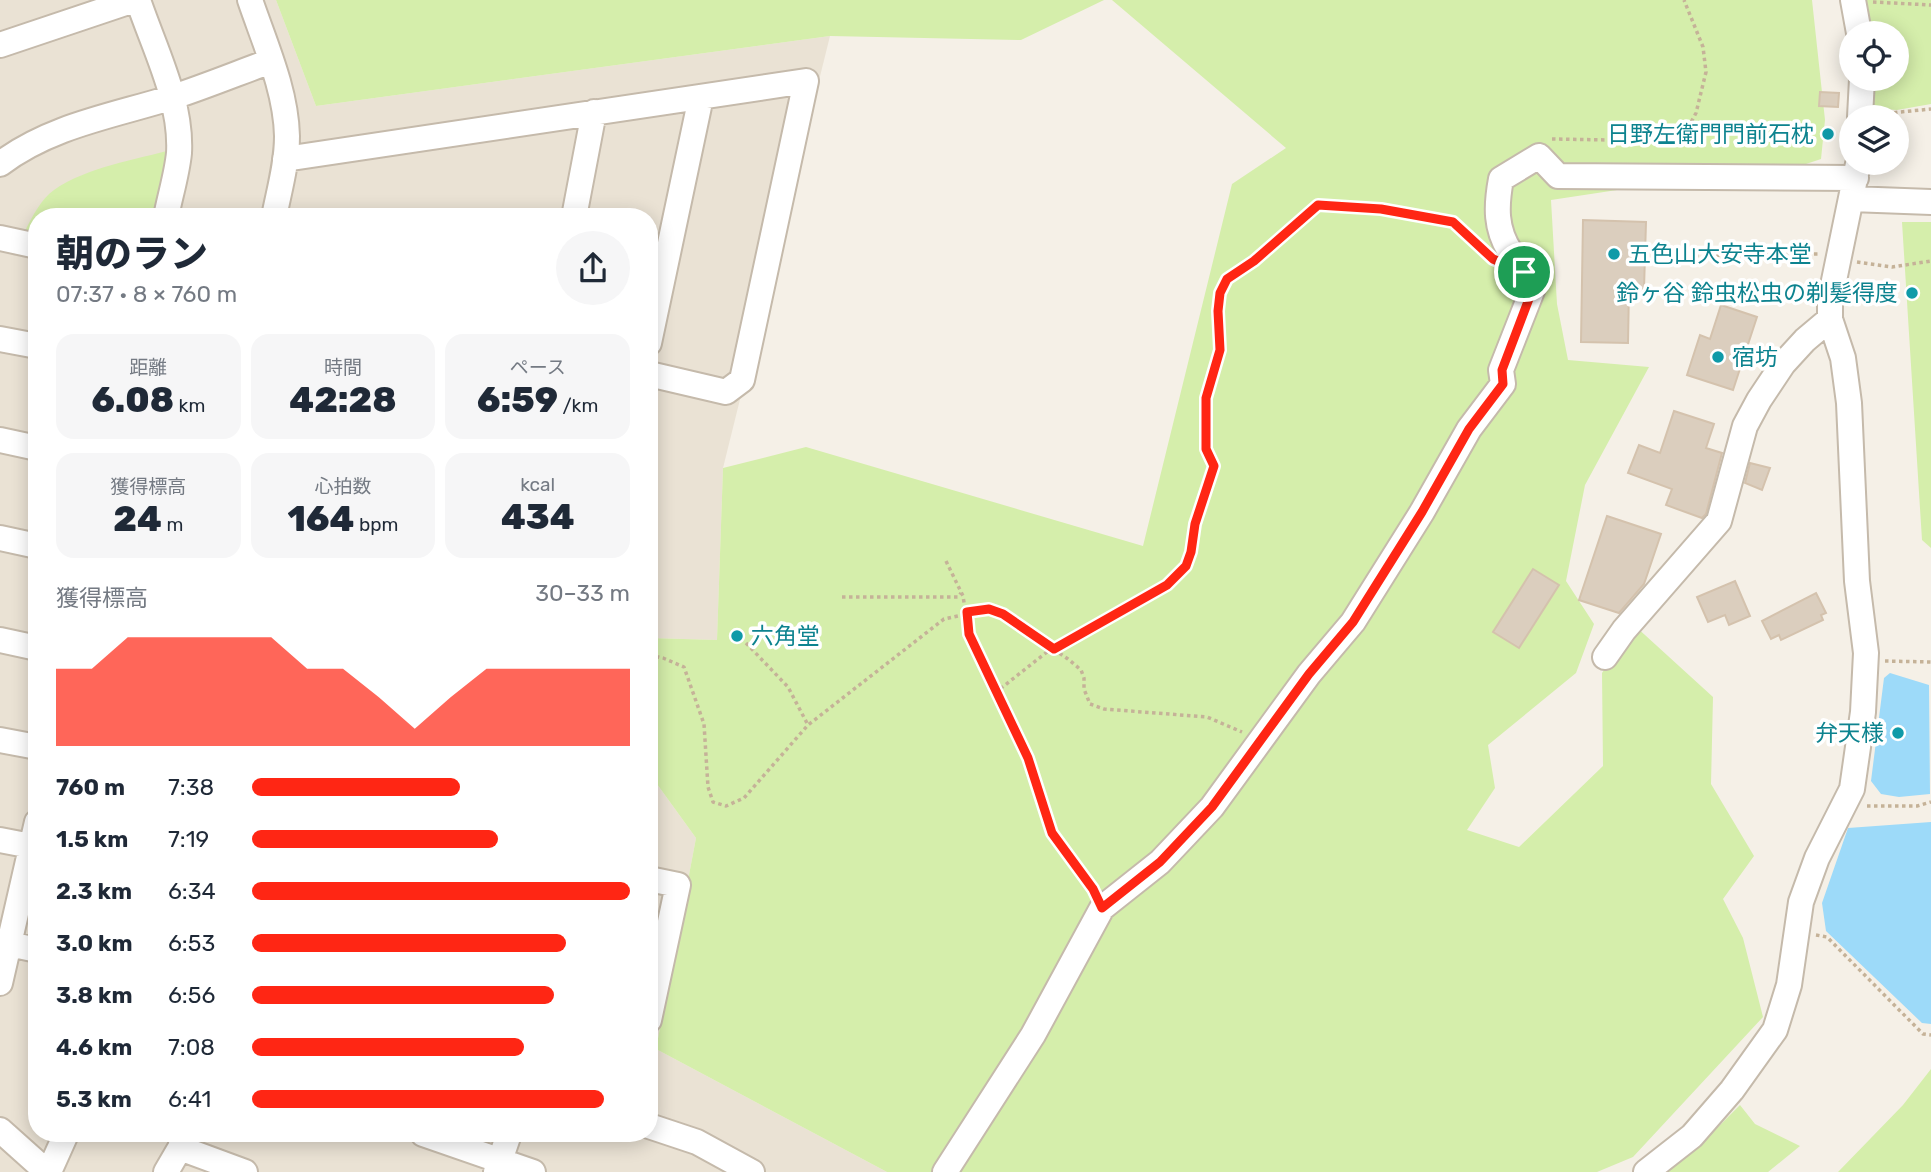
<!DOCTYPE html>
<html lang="ja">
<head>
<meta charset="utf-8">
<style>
	body { margin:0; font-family:Rubik,"Noto Sans JP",sans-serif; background:#f6f6f7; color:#1f2937; height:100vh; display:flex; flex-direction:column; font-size:26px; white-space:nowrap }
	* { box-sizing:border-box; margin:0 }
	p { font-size:23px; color:#747a83 }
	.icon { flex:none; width:38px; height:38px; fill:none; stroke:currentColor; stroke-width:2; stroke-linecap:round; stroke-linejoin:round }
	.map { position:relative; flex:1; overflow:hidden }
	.drawer { position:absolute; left:28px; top:208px; width:630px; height:934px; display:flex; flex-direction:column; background:#fff; border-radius:28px; box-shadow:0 4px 18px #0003 }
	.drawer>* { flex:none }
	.controls { position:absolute; left:1839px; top:21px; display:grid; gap:14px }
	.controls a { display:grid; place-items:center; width:70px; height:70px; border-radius:50%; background:#fff; box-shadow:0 4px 18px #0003; font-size:35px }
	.pin { position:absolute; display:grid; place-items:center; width:60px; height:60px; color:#fff; margin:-30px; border:4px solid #fff; border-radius:50%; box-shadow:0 2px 7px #0007 }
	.round { display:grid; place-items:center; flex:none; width:74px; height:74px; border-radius:37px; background:#f6f6f7 }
	.overview { display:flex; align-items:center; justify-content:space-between; height:119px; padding:0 28px }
	h1 { font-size:38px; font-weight:800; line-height:52px }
	.metrics { display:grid; grid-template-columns:repeat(3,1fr); gap:10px; height:119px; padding:7px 28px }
	.metrics div { display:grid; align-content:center; border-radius:18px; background:#f6f6f7; text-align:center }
	.metrics b { font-size:35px; font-weight:800 }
	.metrics small { font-size:19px; font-weight:400 }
	.metrics p { font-size:19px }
	.chart { height:196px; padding:14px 28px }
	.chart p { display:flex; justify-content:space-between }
	.chart svg { width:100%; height:126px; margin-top:7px; fill:#ff2614; opacity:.7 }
	ul { padding:0 28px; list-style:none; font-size:23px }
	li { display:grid; grid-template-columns:112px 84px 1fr; align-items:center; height:52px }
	li i { height:18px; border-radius:9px; background:#ff2614 }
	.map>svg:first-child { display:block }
</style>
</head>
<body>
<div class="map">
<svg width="1931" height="1172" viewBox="0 0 1931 1172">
	<rect width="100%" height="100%" fill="#f5f0e7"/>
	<path fill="#eae2d4" d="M 0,0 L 276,0 L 316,106 L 830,36 L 723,468 L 717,640 L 649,638 L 649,217 L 37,217 L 37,1134 L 649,1134 L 649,773 L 696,838 L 656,1049 L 887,1172 L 0,1172 Z"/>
	<path fill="#d5eeab" d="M 276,0 L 1104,0 L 1021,40 L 830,36 L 316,106 Z
		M 1112,0 L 1812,0 L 1825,120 L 1821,159 L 1788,170 L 1703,177 L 1551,200 L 1557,304 L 1568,360 L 1649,367 L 1585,485 L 1566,581 L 1594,624 L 1576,673 L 1488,745 L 1495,788 L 1467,830 L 1519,847 L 1603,766 L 1602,673 L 1634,625 L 1713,697 L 1711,784 L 1754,856 L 1723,899 L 1743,938 L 1763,1017 L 1633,1157 L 1597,1172 L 887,1172 L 656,1049 L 696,838 L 649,773 L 649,638 L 717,640 L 723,468 L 806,447 L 1143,546 L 1232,184 L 1286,148 Z
		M 1863,0 L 1931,0 L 1931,104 L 1897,110 L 1868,108 L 1871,79 L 1897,79 L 1897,33 L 1869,33 Z
		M 174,149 L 158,217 L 37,217 L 37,233 L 25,231 C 32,217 41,199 54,190 C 87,167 135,160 174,149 Z
		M 1902,222 L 1931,222 L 1931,548 L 1922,540 Z
		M 1931,1069 L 1931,1172 L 1838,1172 L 1903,1105 Z
		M 1740,1105 L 1755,1124 L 1800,1146 L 1768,1172 L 1667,1172 L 1701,1144 Z"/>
	<path fill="#9ddaf9" d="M 1890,673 L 1929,685 L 1930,794 L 1899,797 L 1881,794 L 1871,781 L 1884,678 Z
		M 1931,822 L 1931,1024 L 1922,1023 L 1826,931 L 1822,903 L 1848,828 Z"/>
	<path fill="#dbcebe" stroke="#d4c2ad" stroke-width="2" d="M 1820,92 L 1839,93 L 1838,107 L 1819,106 Z
		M 1583,220 L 1646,222 L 1644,289 L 1629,288 L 1628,343 L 1581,342 Z
		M 1721,305 L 1757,317 L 1733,390 L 1687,375 L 1700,335 L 1710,339 Z
		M 1674,411 L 1714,424 L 1706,448 L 1722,453 L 1706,514 L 1702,518 L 1666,505 L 1672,489 L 1628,473 L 1639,445 L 1660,453 Z
		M 1750,463 L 1770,468 L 1762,490 L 1745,483 Z
		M 1607,516 L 1661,534 L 1644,584 L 1619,613 L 1579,600 Z
		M 1533,569 L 1559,585 L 1519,648 L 1493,632 Z
		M 1735,581 L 1750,616 L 1729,625 L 1725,615 L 1708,622 L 1697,597 Z
		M 1816,593 L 1826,613 L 1821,615 L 1823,620 L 1781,640 L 1779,635 L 1771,639 L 1762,621 Z"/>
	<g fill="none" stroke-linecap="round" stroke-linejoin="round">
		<defs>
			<path id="minor" d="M 138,0 C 154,48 182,101 179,153 C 177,174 170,196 166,217
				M 250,0 C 265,44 286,90 287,136 C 287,164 279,191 274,217
				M 1853,0 L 1859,33
				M 0,45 L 134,0
				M 1860,117 L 1862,79
				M 285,159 L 806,81 L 742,380 L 726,392 L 649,374
				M 0,164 C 50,126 112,116 170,98 C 204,87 238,73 271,61
				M 1851,199 L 1931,202
				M 574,217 L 594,112
				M 0,238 L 37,246
				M 0,339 L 37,346
				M 649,343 L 701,97
				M 0,440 L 37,448
				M 0,538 L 37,546
				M 0,640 L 37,648
				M 1605,657 L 1624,630 L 1719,521 L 1745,426 L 1759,400 L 1783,364 L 1805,340 L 1830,319
				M 0,740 L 37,747
				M 0,840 L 31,846
				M 649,879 L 678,885 L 649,1020
				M 0,942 L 37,950
				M 0,983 L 37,822
				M 649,1126 L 697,1142 L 752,1172
				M 0,1130 L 47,1172
				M 423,1134 L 533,1172
				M 180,1148 L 245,1172
				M 49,1172 L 66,1134
				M 166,1172 L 180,1148 L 184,1134
				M 496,1172 L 509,1134
				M 945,1172 L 1033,1035 L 1102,908 L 1160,862 L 1212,807 L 1309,674 L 1353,622 L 1422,512 L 1469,429 L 1503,384 L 1501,370 L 1532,291 C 1529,275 1519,266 1511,253 C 1495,229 1496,206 1501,179 L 1539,156 L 1558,176 L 1856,178
				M 1646,1172 L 1692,1136 L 1732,1090 L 1775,1030 L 1789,985 L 1801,902 L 1817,858 L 1852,789 L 1863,712 L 1866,653 L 1857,581 L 1849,403 L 1843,358 L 1830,319 L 1830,300 L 1858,164"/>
		</defs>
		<use href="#minor" stroke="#c5baab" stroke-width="28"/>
		<path stroke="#c5b298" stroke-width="3.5" stroke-dasharray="3.5 3.5" stroke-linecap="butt" d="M 1873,2 L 1931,5
			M 1880,114 L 1931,109
			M 1552,139 L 1668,141 L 1688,128 L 1696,113 L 1706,72 L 1703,47 L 1684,0
			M 1660,256 L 1819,254
			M 1857,262 L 1892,267 L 1931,261
			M 946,561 L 963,596 L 969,634 L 1028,758 L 1052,833 L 1092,889
			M 842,597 L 958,597 L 961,593
			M 746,643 L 788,687 L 808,725
			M 1054,649 L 1167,585 L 1181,574 L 1191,552 L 1195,524 L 1214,466 L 1206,449 L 1206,398 L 1220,350 L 1218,311 L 1220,293 L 1227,279 L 1254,261 L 1318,205 L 1381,209 L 1453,222 L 1485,252
			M 649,655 L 663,658 L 684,667 L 704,724 L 708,787 L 713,802 L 726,806 L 744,798 L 808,725 L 944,619 L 989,609 L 1002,614 L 1068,659 L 1081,670 L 1084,678 L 1084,689 L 1090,704 L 1104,709 L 1207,717 L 1242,732
			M 1885,661 L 1931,662
			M 995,693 L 1052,648
			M 1867,806 L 1917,806 L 1931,802
			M 1816,935 L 1827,937 L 1923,1034 L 1931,1035"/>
		<use href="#minor" stroke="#fff" stroke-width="24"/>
	</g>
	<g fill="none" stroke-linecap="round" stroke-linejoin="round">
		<defs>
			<path id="route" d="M 1318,205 L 1381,209 L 1453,222 L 1493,259 L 1524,272 L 1530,280 L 1532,291 L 1502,370 L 1503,384 L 1469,429 L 1422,512 L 1353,622 L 1309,674 L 1212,807 L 1160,862 L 1102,908 L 1093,889 L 1052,833 L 1028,758 L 969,634 L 967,612 L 989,609 L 1003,614 L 1054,649 L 1167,585 L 1186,566 L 1191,552 L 1195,524 L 1214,466 L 1206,449 L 1206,398 L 1220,350 L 1218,311 L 1220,293 L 1227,279 L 1254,261 Z"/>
		</defs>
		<use href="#route" stroke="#fff" stroke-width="14"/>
		<use href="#route" stroke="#ff2614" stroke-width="9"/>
	</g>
	<g fill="#0f9aa8" stroke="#fff" stroke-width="2.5">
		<circle cx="1828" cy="134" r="7"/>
		<circle cx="1614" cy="254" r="7"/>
		<circle cx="1912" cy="293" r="7"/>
		<circle cx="1718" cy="357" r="7"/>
		<circle cx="737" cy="636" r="7"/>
		<circle cx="1898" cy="733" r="7"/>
	</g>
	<g text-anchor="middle" stroke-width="7" stroke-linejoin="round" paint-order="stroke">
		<g font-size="23" fill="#0d838f" stroke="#fff" text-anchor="end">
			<text x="1814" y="142">日野左衛門門前石枕</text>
			<text x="1628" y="262" text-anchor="start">五色山大安寺本堂</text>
			<text x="1898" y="301">鈴ヶ谷 鈴虫松虫の剃髪得度</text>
			<text x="1732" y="365" text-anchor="start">宿坊</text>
			<text x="751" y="644" text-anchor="start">六角堂</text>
			<text x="1884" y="741">弁天様</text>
		</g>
	</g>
</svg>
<div class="controls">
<a><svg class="icon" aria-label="locate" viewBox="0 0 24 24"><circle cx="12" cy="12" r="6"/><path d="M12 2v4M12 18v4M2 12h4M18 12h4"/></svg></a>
<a><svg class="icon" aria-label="layers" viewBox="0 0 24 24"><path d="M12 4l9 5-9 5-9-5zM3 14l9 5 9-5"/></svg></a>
</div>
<div class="pin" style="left:1524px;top:272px;background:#1e9e55"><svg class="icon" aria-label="arrive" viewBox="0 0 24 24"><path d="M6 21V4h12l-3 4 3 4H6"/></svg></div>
<section class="drawer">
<div class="overview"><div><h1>朝のラン</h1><p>07:37 · 8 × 760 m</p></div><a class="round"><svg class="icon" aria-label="share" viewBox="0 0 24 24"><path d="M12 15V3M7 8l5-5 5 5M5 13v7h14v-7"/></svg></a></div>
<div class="metrics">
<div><p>距離</p><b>6.08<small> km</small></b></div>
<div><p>時間</p><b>42:28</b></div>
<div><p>ペース</p><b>6:59<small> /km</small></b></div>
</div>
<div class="metrics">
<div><p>獲得標高</p><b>24<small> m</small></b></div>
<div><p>心拍数</p><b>164<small> bpm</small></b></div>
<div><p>kcal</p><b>434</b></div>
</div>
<div class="chart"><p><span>獲得標高</span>30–33 m</p>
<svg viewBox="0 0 160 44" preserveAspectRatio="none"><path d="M0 44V17L10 17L20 6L30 6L40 6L50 6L60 6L70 17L80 17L90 27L100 38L110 27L120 17L130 17L140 17L150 17L160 17V44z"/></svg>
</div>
<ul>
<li><b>760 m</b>7:38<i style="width:55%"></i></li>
<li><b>1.5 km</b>7:19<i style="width:65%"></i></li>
<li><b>2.3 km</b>6:34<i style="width:100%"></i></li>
<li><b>3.0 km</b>6:53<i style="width:83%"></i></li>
<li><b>3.8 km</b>6:56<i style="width:80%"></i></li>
<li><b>4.6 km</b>7:08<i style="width:72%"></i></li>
<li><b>5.3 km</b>6:41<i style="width:93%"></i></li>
</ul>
</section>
</div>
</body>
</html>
